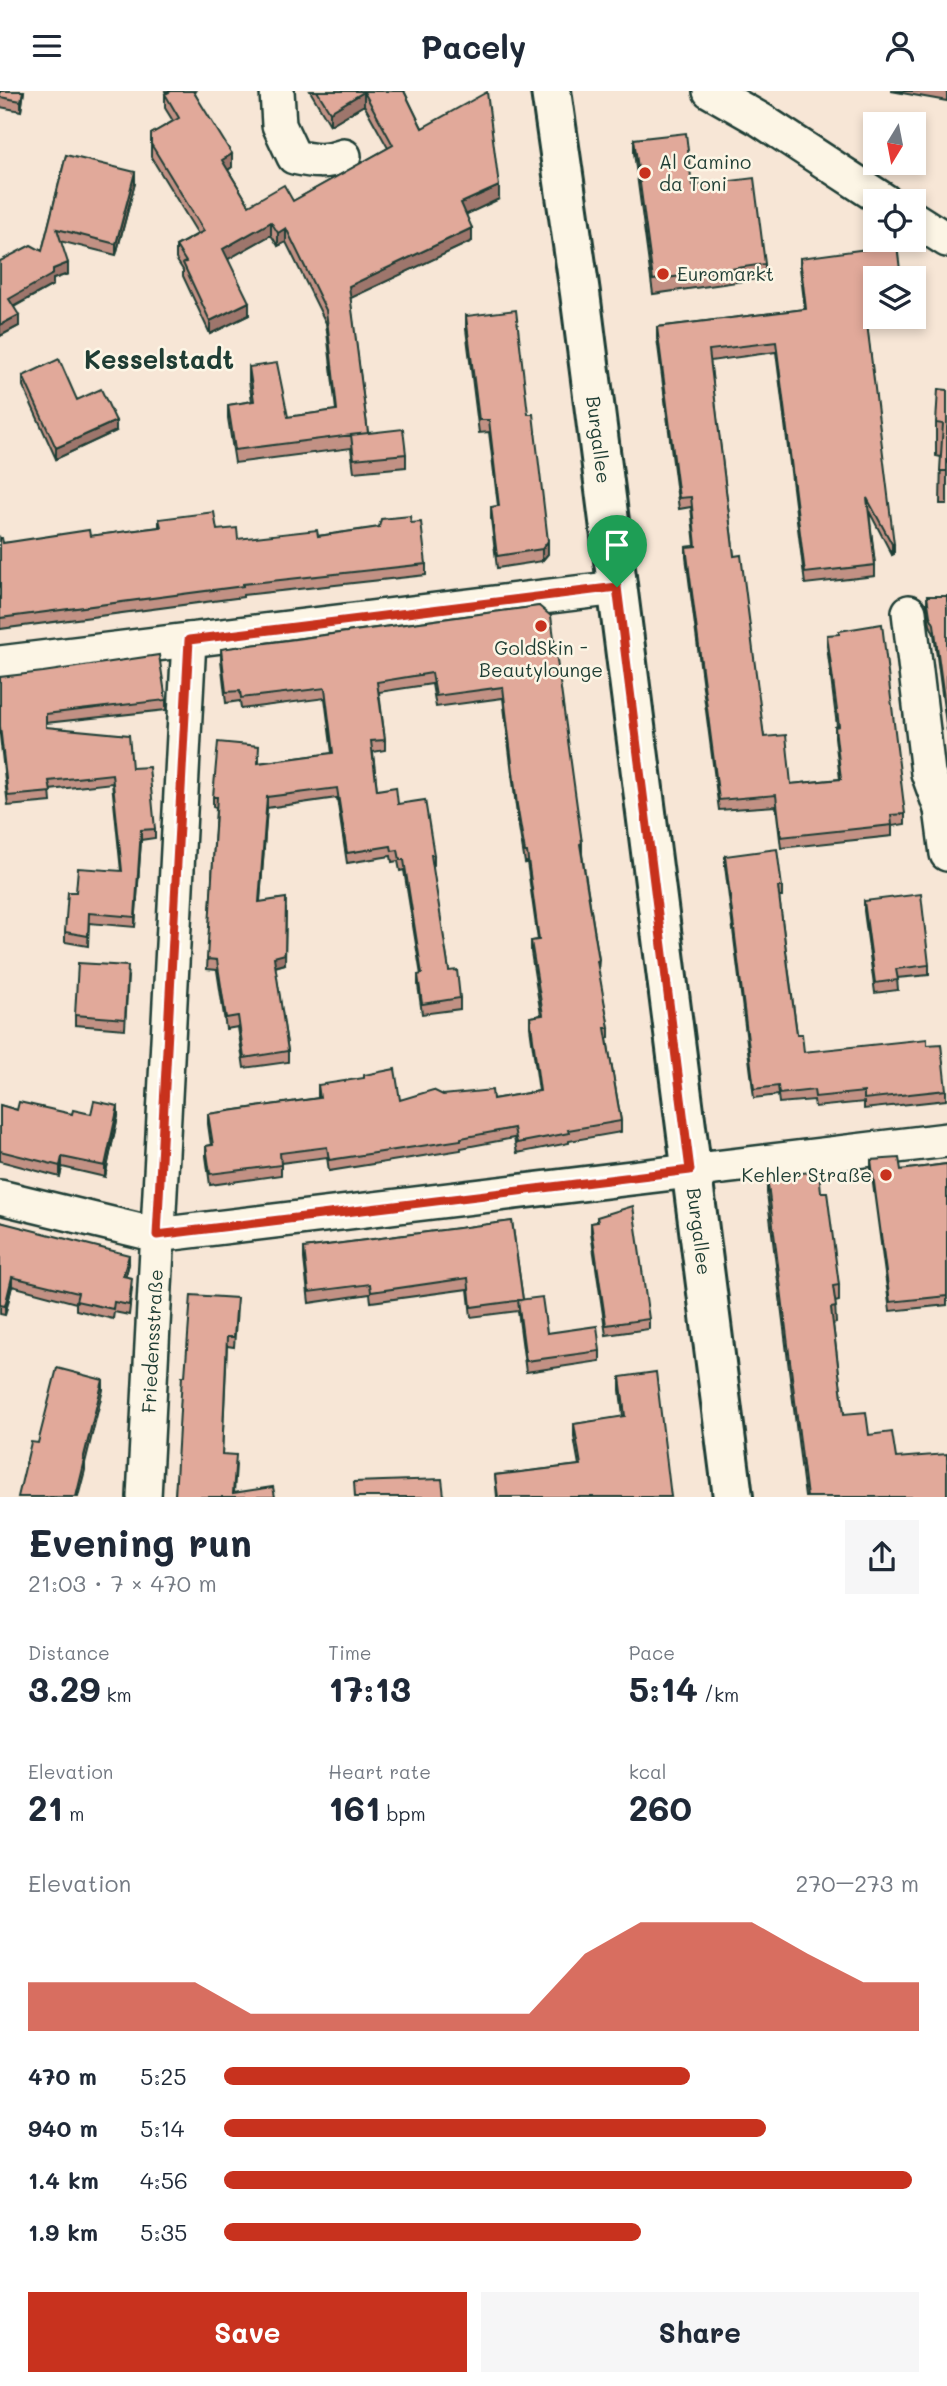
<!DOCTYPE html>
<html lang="en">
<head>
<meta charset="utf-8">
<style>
	body { margin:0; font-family:Mali,sans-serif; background:#f6f6f7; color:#1f2937; height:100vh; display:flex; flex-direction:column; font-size:26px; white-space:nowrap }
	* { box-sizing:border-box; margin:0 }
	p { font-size:23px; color:#747a83 }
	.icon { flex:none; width:38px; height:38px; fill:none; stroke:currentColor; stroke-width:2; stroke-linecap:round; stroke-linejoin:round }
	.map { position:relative; height:1406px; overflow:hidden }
	.panel { display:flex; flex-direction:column; background:#fff; flex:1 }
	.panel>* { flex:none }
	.needle { width:46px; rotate:190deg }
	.fabs { position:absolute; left:863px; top:21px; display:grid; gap:14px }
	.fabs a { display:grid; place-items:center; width:63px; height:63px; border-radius:0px; background:#fff; box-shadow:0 4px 10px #0003; font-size:35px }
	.pin { position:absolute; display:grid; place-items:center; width:60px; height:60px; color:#fff; margin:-72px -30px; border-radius:50% 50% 50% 0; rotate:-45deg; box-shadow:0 0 7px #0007 }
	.pin .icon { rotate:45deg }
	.round { display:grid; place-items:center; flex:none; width:74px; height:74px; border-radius:0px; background:#f6f6f7 }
	.head { display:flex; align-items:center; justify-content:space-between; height:119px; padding:0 28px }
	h1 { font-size:38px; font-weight:700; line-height:52px }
	.metrics { display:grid; grid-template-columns:repeat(3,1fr); gap:10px; height:119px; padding:7px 28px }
	.metrics div { display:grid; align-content:center }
	.metrics b { font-size:35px; font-weight:700 }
	.metrics small { font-size:19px; font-weight:400 }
	.metrics p { font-size:19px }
	.chart { height:196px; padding:14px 28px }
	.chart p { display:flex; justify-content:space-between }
	.chart svg { width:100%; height:126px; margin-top:7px; fill:#c8321e; opacity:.7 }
	.button { display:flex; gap:14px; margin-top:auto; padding:14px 28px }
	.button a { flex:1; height:80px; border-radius:0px; background:#c8321e; color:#fff; font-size:28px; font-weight:700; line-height:80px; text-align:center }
	.button a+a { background:#f6f6f7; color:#1f2937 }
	ul { padding:0 28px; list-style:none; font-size:23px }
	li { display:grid; grid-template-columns:112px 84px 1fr; align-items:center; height:52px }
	li i { height:18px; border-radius:9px; background:#c8321e }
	header { display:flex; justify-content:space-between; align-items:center; height:91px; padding:0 28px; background:#fff; font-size:32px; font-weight:700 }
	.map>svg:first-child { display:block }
</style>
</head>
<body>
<header><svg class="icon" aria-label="menu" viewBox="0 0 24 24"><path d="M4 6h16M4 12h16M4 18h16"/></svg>Pacely<svg class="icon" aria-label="person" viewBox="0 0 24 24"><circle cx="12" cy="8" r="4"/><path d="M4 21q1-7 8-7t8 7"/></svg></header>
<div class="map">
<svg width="947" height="1406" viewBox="0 0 947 1406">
	<rect width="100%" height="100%" fill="#f7e6d6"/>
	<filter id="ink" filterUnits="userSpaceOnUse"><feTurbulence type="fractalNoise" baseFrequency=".0143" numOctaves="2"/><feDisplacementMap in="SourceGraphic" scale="14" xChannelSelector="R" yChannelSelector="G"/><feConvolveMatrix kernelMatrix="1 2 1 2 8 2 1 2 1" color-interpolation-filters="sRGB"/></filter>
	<g filter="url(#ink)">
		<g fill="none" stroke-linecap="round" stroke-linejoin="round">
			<defs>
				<g id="street">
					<path d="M 277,0 L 279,34 L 294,66 C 313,70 326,72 344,65"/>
					<path d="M 710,0 L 761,29 L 885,110"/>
					<path d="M 914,128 L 947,149"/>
					<path d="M 909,521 L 928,682 L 941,718"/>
					<path d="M 0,572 L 617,497"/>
					<path d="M 947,717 L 941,718 L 947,763"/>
					<path d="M 0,1106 L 157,1144 L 947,1049"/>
					<path id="s1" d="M 144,1406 L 189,549"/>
				</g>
				<g id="secondary">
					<path id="s2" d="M 551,0 L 580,202 L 733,1406"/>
				</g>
			</defs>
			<use href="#street" stroke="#1f3d34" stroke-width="38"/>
			<use href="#secondary" stroke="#1f3d34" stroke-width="44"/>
			<use href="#street" stroke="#fcf5e5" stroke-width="33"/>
			<use href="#secondary" stroke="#fcf5e5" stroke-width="38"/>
		</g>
		<path fill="#c29184" stroke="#1f3d34" stroke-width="2" d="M 0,0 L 24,0 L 21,20 L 0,16 Z
			M 165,0 L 195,0 L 194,1 L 232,76 L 228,79 L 249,114 L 293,110 L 388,57 L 364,14 L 330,34 L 310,0 L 404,0 L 422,37 L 499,108 L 466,123 L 472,150 L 350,207 L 368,342 L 406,363 L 406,376 L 354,381 L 351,357 L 235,372 L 228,327 L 228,314 L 252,310 L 249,290 L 249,276 L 288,326 L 336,319 L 326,232 L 286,151 L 278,155 L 271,144 L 228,168 L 249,224 L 210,243 L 183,185 L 183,179 L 176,168 L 176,155 L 198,143 L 151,66 L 151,43 L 173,30 L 165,17 L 165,3 L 166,3 Z
			M 891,0 L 947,0 L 947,10 Z
			M 634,48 L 692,95 L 765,173 L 765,187 L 653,203 L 634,62 Z
			M 66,64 L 135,92 L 116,164 L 60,150 L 68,183 L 53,188 L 53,194 L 14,216 L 19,235 L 0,245 L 0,170 L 42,160 Z
			M 800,167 L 875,187 L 875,226 L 866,227 L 894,463 L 892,464 L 869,420 L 875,474 L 875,485 L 805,493 L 776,261 L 710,270 L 734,465 L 764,646 L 791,693 L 840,688 L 835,646 L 835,636 L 837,635 L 827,555 L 827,544 L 905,723 L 905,733 L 892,735 L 892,745 L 781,757 L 776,715 L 719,719 L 686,466 L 686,456 L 695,455 L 691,416 L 679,418 L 657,247 L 657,236 L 805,218 L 800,177 Z
			M 466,225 L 528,323 L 548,463 L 542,470 L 497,477 L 491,428 L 491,416 L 498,415 L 489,341 L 479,342 L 466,238 Z
			M 23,285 L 77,309 L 116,340 L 56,368 L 23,295 Z
			M 947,299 L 947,413 L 940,413 L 941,366 L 936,365 L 936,332 Z
			M 159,428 L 217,439 L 238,448 L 318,445 L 411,432 L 426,473 L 426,484 L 243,504 L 243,506 L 0,538 L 0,447 L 3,452 L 90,445 L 159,436 Z
			M 927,505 L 947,505 L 947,640 L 934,543 L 930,534 L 927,515 Z
			M 539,515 L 582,752 L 582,763 L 599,869 L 598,880 L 609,937 L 609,947 L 607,948 L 621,1030 L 621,1041 L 569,1050 L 569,1052 L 517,1062 L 514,1047 L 461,1057 L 461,1059 L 329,1080 L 327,1066 L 281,1072 L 281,1084 L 210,1094 L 206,1065 L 206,1055 L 211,1054 L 208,1033 L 208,1023 L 318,1007 L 318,994 L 400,1009 L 443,1004 L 493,1008 L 539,1000 L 530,936 L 530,926 L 541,924 L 531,861 L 531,850 L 538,849 L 527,771 L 525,772 L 517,724 L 503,607 L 436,616 L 432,593 L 379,601 L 385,649 L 385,659 L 373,661 L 377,699 L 398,713 L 434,764 L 434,774 L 432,775 L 449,880 L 460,907 L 460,918 L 422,923 L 418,894 L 418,884 L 421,884 L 404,779 L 400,780 L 398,770 L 392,771 L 391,765 L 347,772 L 337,707 L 267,717 L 260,810 L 285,873 L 275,876 L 288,960 L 288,971 L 244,977 L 238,936 L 226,938 L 217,879 L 207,878 L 216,717 L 213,716 L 213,706 L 259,665 L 259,672 L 332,662 L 325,607 L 241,618 L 240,610 L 226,612 L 221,569 L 221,558 Z
			M 0,586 L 166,609 L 166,619 L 46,632 L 46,636 L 132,677 L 155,738 L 155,747 L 141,749 L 135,836 L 89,832 L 88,855 L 65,851 L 65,841 L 76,801 L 121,780 L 112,692 L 50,699 L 51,711 L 8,715 L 0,645 Z
			M 725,765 L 782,796 L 782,806 L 779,806 L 797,943 L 804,961 L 927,954 L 946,999 L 946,1009 L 864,1018 L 864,1011 L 815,1016 L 814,1009 L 779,1012 L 778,1004 L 754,1007 L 725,775 Z
			M 864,810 L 929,874 L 929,884 L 897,887 L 898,899 L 875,902 L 864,820 Z
			M 128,886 L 125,938 L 75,934 L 75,924 Z
			M 0,1014 L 17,1019 L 72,1023 L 91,1023 L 118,1025 L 105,1086 L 62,1076 L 60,1086 L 0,1070 Z
			M 871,1069 L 901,1079 L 947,1073 L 947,1214 L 890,1220 L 871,1078 Z
			M 767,1086 L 821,1101 L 839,1194 L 839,1210 L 835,1211 L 836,1232 L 833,1233 L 844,1323 L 896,1367 L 947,1406 L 805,1406 L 767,1102 Z
			M 597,1126 L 649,1228 L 649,1238 L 606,1244 L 591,1142 L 591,1132 L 597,1131 Z
			M 512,1130 L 523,1209 L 547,1242 L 600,1260 L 600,1270 L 526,1281 L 518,1220 L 471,1226 L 468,1198 L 371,1211 L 370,1203 L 309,1212 L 304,1168 L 304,1157 Z
			M 0,1131 L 129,1173 L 125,1186 L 132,1197 L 129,1224 L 114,1221 L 113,1228 L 76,1219 L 76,1212 L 12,1195 L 5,1224 L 0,1223 Z
			M 237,1217 L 234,1256 L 227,1255 L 222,1363 L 236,1374 L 234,1402 L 275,1406 L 175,1406 L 185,1285 Z
			M 620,1286 L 671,1406 L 497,1406 L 495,1384 L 579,1374 L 574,1346 L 574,1333 L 623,1326 L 620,1299 Z"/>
		<path fill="#9e766c" stroke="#1f3d34" stroke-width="2" d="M 23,0 L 24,0 L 21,20 L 21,10 Z
			M 364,1 L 364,14 L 330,34 L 330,21 Z
			M 232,63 L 232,76 L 222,83 L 222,69 Z
			M 135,81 L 135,92 L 116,164 L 116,153 Z
			M 499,95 L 499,108 L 461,126 L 461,112 Z
			M 271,131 L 271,144 L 223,171 L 223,158 Z
			M 286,137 L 286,151 L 278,155 L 278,142 Z
			M 472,137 L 472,150 L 349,208 L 349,195 Z
			M 68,172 L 68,183 L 53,188 L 53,194 L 9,218 L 9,208 L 53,178 Z
			M 249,211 L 249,224 L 210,243 L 210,230 Z
			M 19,224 L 19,235 L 0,245 L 0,234 Z
			M 116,330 L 116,340 L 56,368 L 56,357 Z
			M 548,450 L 548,463 L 542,470 L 542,458 Z
			M 892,453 L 894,453 L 894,463 L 892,464 Z
			M 267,706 L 267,717 L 259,821 L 259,811 Z
			M 141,739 L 141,749 L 135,836 L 135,826 Z
			M 286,817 L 285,873 L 274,876 L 274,866 Z
			M 118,1015 L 118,1025 L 105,1086 L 105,1075 Z
			M 62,1066 L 62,1076 L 60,1086 L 60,1075 Z
			M 129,1164 L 129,1173 L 123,1195 L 123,1185 Z
			M 12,1186 L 12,1195 L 5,1224 L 5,1215 Z
			M 103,1289 L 103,1299 L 85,1372 L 85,1379 L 78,1406 L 76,1406 L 83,1369 Z"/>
		<path fill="#e1a99a" stroke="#1f3d34" stroke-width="2" d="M 0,0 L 23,0 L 21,10 L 0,6 Z
			M 171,0 L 193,0 L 232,63 L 222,69 L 249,114 L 284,94 L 293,110 L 393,54 L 364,1 L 330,21 L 317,0 L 404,0 L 422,37 L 487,1 L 499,95 L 461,112 L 472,137 L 349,195 L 368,342 L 235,359 L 228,314 L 254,310 L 249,276 L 277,272 L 288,326 L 337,319 L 326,219 L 286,137 L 278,142 L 271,131 L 223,158 L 249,211 L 210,230 L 183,172 L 186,171 L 176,155 L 204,140 L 151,53 L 151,43 L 179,27 L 165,3 Z
			M 686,42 L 692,95 L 754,87 L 765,173 L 653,189 L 634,48 Z
			M 66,64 L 135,81 L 116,153 L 57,138 L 68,172 L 53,178 L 53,183 L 9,208 L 19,224 L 0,234 L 0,170 L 31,154 L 42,160 Z
			M 897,154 L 901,187 L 875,187 L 875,215 L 865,216 L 894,453 L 892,453 L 867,407 L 875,474 L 805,482 L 776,251 L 709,259 L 734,465 L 741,464 L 764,646 L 786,644 L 791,693 L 841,688 L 835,636 L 839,635 L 827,544 L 839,543 L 839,540 L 882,533 L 905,723 L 891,724 L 892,734 L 781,746 L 776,704 L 719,709 L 686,456 L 696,455 L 691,406 L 679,407 L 657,236 L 806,218 L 800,167 Z
			M 516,219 L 528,323 L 533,323 L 548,450 L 542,458 L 497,465 L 491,416 L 499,415 L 489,329 L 479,329 L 466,225 Z
			M 59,268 L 77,309 L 101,298 L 116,330 L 56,357 L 23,285 Z
			M 938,298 L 947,299 L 947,380 L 940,380 L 943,333 L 936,332 Z
			M 403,338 L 406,363 L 354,368 L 351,344 Z
			M 214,421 L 217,439 L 237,437 L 238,448 L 317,439 L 318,445 L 379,436 L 381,428 L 410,425 L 411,432 L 421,431 L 426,473 L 243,493 L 243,495 L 0,527 L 0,447 L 2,447 L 3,452 L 89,439 L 90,445 L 161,436 L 159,428 Z
			M 927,505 L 947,505 L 947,630 L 934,533 L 930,525 Z
			M 539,515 L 551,525 L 582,752 L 580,753 L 599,869 L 597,870 L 609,937 L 605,937 L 621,1030 L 568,1039 L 569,1042 L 517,1052 L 514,1037 L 461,1047 L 461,1049 L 329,1069 L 327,1056 L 280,1062 L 281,1074 L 210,1083 L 206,1055 L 213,1054 L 208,1023 L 320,1007 L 318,994 L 364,987 L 364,984 L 395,978 L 400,1009 L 433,999 L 443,1004 L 492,999 L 493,1008 L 540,1000 L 530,926 L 543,924 L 531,850 L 539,849 L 527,761 L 525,761 L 517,714 L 503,596 L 436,605 L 432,582 L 377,591 L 385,649 L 371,650 L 377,699 L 396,696 L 398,713 L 425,709 L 434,764 L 431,764 L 449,880 L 457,879 L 460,907 L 422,913 L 418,884 L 422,883 L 404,769 L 400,769 L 398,759 L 392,760 L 391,755 L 347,762 L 337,697 L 267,706 L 259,811 L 286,807 L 285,863 L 274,866 L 288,960 L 244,967 L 238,925 L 226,927 L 217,869 L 207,868 L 217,706 L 213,706 L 218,651 L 259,655 L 258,672 L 333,662 L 325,597 L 241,607 L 240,600 L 226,601 L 221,558 Z
			M 159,564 L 166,609 L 46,623 L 46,636 L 129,644 L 132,677 L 149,676 L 155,738 L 141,739 L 135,826 L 89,822 L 88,845 L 65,841 L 68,801 L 76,801 L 78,777 L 122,780 L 112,683 L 49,690 L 51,701 L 8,705 L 0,635 L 0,586 L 43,581 Z
			M 777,758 L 782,796 L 778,796 L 789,884 L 797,943 L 802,943 L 804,961 L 927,948 L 927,954 L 941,953 L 946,999 L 864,1008 L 864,1001 L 815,1006 L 814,999 L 779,1003 L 778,995 L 754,998 L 725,765 Z
			M 921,803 L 929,874 L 896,878 L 898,889 L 875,892 L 864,810 Z
			M 78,872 L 128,875 L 125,928 L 75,924 Z
			M 94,1010 L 118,1015 L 105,1075 L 62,1066 L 60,1075 L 0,1060 L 0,1014 L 17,1019 L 19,1011 L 72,1023 L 73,1019 L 91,1023 Z
			M 899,1067 L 901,1079 L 947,1073 L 947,1205 L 890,1211 L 871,1069 Z
			M 819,1080 L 821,1101 L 827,1101 L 839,1194 L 833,1195 L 836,1216 L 831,1217 L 844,1323 L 866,1321 L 869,1344 L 892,1341 L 896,1367 L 947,1363 L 947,1406 L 807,1406 L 767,1086 Z
			M 633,1115 L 649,1228 L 606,1234 L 591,1132 L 598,1131 L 597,1126 Z
			M 512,1130 L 523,1209 L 471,1216 L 468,1187 L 371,1201 L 370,1193 L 309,1201 L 304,1157 Z
			M 0,1131 L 129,1164 L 123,1185 L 132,1187 L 129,1214 L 114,1211 L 113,1218 L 76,1210 L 78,1202 L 12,1186 L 5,1215 L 0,1214 Z
			M 191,1204 L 237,1207 L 234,1246 L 227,1246 L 222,1363 L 236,1364 L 233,1402 L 273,1396 L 275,1406 L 175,1406 L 182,1285 L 185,1285 Z
			M 542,1206 L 547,1242 L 597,1235 L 600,1260 L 526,1270 L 518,1209 Z
			M 57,1277 L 103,1289 L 83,1369 L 85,1369 L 76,1406 L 18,1406 L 31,1351 L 38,1352 Z
			M 656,1281 L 671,1406 L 498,1406 L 495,1384 L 581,1374 L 574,1333 L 625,1325 L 620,1286 Z
			M 442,1388 L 444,1405 L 435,1406 L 355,1406 L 354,1391 Z"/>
	</g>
	<g fill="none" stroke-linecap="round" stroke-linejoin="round" filter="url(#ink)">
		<defs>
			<path id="route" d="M 617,496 L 690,1079 L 157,1144 L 189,549 Z"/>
		</defs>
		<use href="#route" stroke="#fff" stroke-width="14"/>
		<use href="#route" stroke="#c8321e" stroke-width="9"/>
	</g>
	<g fill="#c8321e" stroke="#fcf5e5" stroke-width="2.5">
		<circle cx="645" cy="82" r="7"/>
		<circle cx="663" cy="183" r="7"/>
		<circle cx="541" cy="535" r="7"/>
		<circle cx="886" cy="1084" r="7"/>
	</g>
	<g text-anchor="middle" stroke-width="5" stroke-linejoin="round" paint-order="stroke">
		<g font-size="19" fill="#1f3d34" stroke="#fcf5e5" text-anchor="start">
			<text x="659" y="78">Al Camino<tspan x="659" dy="22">da Toni</tspan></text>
			<text x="677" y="190">Euromarkt</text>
			<text x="541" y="564" text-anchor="middle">GoldSkin -<tspan x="541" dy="22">Beautylounge</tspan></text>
			<text x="872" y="1091" text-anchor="end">Kehler Straße</text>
		</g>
		<g font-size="19" fill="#1f3d34" stroke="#fcf5e5">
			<text dy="7" stroke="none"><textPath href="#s2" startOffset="352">Burgallee</textPath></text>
			<text dy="7" stroke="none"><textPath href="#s2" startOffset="1150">Burgallee</textPath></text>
			<text dy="7" stroke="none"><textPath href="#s1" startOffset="156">Friedensstraße</textPath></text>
		</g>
		<g font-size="26" font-weight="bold" fill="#1f3d34" stroke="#fcf5e5">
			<text x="159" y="278">Kesselstadt</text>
		</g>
	</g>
</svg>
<div class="fabs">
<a><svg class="needle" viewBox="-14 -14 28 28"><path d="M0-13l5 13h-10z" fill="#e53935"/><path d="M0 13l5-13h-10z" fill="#747a83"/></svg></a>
<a><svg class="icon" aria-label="locate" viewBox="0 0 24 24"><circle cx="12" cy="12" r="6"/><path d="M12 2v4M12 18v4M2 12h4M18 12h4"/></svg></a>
<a><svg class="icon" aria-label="layers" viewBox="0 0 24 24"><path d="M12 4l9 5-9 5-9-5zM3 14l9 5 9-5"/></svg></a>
</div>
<div class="pin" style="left:617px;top:496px;background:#1e9e55"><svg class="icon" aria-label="arrive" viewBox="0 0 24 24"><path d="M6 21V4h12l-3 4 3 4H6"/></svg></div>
</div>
<section class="panel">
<div class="head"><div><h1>Evening run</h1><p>21:03 · 7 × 470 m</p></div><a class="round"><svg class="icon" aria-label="share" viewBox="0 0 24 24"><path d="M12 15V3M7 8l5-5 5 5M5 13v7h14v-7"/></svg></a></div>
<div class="metrics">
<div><p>Distance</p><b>3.29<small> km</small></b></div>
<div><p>Time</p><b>17:13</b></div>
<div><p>Pace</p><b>5:14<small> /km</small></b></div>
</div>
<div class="metrics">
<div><p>Elevation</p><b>21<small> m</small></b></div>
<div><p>Heart rate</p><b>161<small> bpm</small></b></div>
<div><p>kcal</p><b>260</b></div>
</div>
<div class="chart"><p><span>Elevation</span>270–273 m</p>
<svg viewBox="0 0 160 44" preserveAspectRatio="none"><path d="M0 44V27L10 27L20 27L30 27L40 38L50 38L60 38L70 38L80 38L90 38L100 17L110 6L120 6L130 6L140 17L150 27L160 27V44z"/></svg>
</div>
<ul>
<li><b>470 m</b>5:25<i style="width:67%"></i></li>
<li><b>940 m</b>5:14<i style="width:78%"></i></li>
<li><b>1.4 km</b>4:56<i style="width:99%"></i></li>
<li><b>1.9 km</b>5:35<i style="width:60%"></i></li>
</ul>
<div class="button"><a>Save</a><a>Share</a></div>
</section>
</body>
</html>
